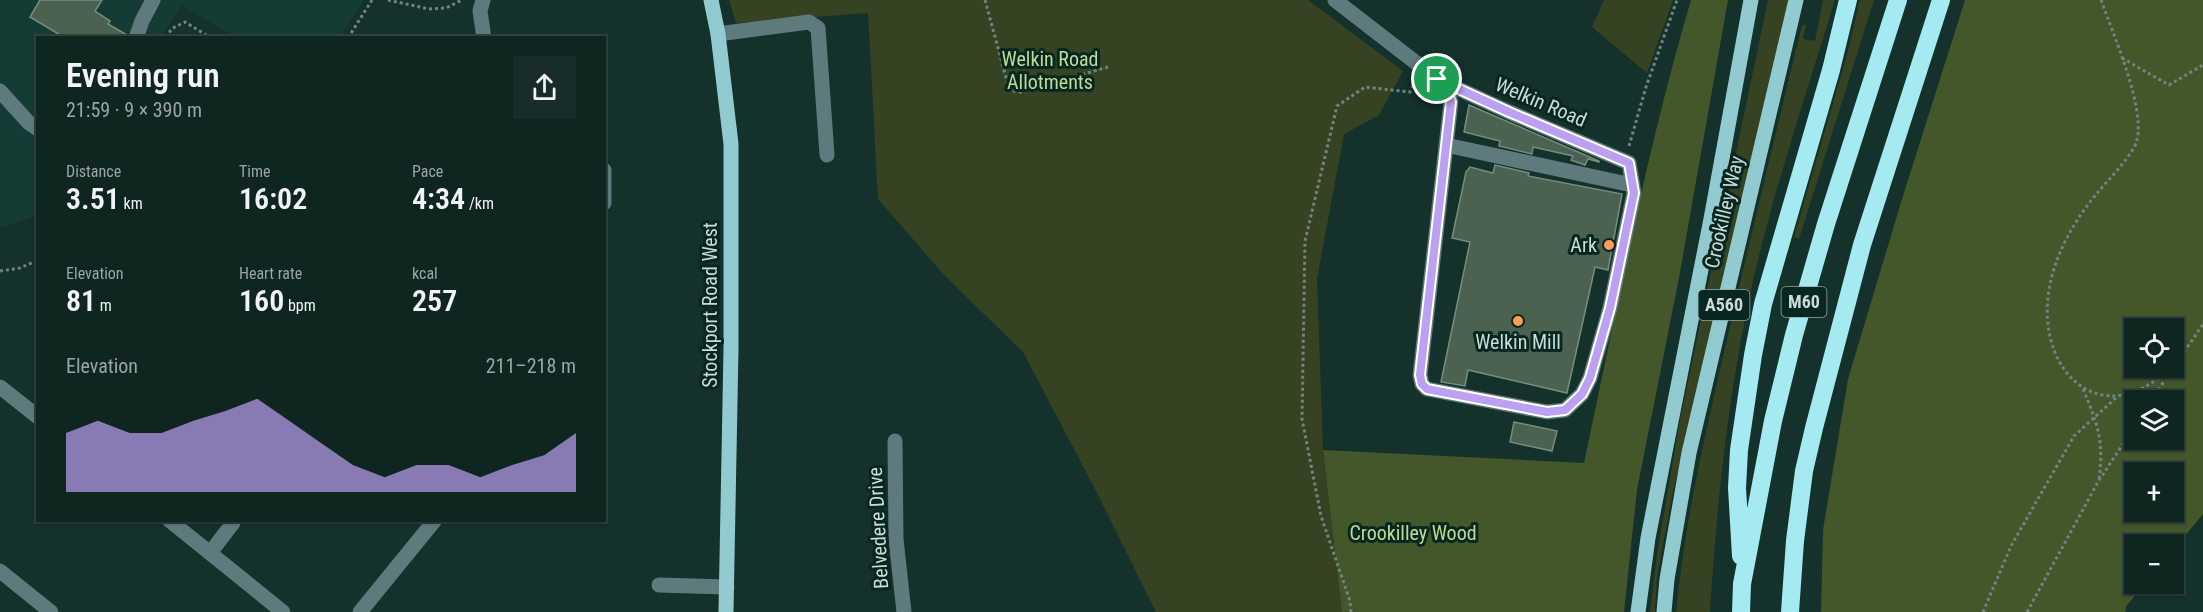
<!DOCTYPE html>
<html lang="en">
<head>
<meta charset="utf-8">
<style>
	body { margin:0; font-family:"Roboto Condensed",sans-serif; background:#182d29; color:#f1f3f6; height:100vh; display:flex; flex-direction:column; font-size:22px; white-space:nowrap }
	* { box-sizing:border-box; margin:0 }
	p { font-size:20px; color:#9ba5a5 }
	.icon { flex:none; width:33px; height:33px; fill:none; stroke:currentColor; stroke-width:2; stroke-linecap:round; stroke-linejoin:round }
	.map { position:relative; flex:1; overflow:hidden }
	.details { position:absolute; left:36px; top:36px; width:570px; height:486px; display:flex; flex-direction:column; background:#0f2520; border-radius:0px; box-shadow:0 2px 4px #0004,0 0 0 2px #2f423e }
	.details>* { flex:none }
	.controls { position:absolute; left:2124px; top:318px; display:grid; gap:12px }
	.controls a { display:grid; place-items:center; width:60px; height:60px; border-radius:0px; background:#0f2520; box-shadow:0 2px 4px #0004,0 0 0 2px #2f423e; font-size:30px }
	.pin { position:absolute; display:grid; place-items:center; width:51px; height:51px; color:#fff; margin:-26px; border:3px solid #fff; border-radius:50%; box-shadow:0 2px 6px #0007 }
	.round { display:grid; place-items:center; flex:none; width:63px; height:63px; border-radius:0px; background:#182d29 }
	.summary { display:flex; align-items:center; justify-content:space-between; height:102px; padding:0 30px }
	h1 { font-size:33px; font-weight:600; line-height:45px }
	.metrics { display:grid; grid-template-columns:repeat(3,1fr); gap:9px; height:102px; padding:6px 30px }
	.metrics div { display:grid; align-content:center }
	.metrics b { font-size:30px; font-weight:600 }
	.metrics small { font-size:16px; font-weight:400 }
	.metrics p { font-size:16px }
	.chart { height:168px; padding:12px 30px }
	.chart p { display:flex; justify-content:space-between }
	.chart svg { width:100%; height:108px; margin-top:6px; fill:#bca0f2; opacity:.7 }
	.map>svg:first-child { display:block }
</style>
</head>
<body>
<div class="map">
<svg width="2203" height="612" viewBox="0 0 2203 612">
	<rect width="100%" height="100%" fill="#14312b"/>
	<path fill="#153c34" d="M 0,0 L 364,0 L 340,37 L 234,37 L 181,5 L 162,37 L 38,38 L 37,215 L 3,228 L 0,226 Z"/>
	<path fill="#354323" d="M 729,0 L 1308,0 L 1403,71 L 1379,115 L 1344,134 L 1317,279 L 1323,450 L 1342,612 L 1156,612 L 1095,489 L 1023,352 L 944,275 L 878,199 L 868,13 L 736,23 Z
		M 1604,0 L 1673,0 L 1647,73 L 1592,27 Z
		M 1768,0 L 1789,0 L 1672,496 L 1657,578 L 1655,612 L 1650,612 L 1657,554 L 1680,420 Z
		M 1823,0 L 1835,0 C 1803,105 1766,211 1745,319 C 1726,416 1716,514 1710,612 L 1676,612 C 1685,518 1707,427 1728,335 C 1752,231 1777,128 1802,25 L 1806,25 L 1803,39 L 1815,41 Z
		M 1860,0 L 1874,0 L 1799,239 L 1794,237 L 1847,55 Z"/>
	<path fill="#44572b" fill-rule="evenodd" d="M 1691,0 L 1728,0 L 1679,278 L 1637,490 L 1624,612 L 1342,612 L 1323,450 L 1584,463 C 1617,308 1646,152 1691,0 Z
		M 1965,0 L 2203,0 L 2203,514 L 2174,549 L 2174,544 L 2134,544 L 2134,584 L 2145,584 L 2127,605 L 2125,612 L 1821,612 L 1823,530 L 1848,379 L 1902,199 ZM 2134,328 L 2174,328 L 2174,368 L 2134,368 ZM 2134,400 L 2174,400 L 2174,440 L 2134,440 ZM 2134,472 L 2174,472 L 2174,512 L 2134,512 Z"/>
	<path fill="#4c6251" stroke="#758d7b" stroke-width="1.5" d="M 40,0 L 102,0 L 95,11 L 110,21 L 108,24 L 127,35 L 127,38 L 65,38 L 30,17 Z
		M 1469,105 L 1599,161 L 1599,162 L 1588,159 L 1585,165 L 1571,160 L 1573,156 L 1533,147 L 1532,154 L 1499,146 L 1500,141 L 1464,132 Z
		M 1495,165 L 1529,173 L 1528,176 L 1622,194 L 1608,270 L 1595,267 L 1567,393 L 1468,370 L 1465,386 L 1441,382 L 1470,242 L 1452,238 L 1466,172 L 1470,167 L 1493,173 Z
		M 1514,422 L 1557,431 L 1552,451 L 1510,442 Z"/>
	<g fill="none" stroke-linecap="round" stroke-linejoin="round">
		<path stroke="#6e8580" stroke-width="3" stroke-dasharray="3 3" stroke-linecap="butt" d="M 388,0 L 429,9 L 446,8 L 462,0
			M 985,0 L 1008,85 L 1012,91 L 1021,92 L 1108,67
			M 2101,0 C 2113,34 2145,106 2137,140 C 2134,154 2108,180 2099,191 C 2061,235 2032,298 2056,355 C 2065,375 2080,390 2102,395 C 2130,400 2151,384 2172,369
			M 167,38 L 171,29 L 185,22 L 211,38
			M 348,38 L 372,0
			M 2122,58 L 2169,85 L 2203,65
			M 1629,146 L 1646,87 L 1677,0
			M 0,271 L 20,268 L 38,260
			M 2174,367 L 2203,324
			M 2083,389 C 2098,425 2104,440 2099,480
			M 2152,400 L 2170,372
			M 1351,612 L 1350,601 L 1321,516 L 1302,419 L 1305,241 L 1337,106 L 1365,87 L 1410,92 L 1416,80
			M 1983,612 L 2011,546 L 2074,436 L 2118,396
			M 2027,612 L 2098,482 L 2134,427"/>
		<path stroke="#5f7a7d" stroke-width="15" d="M 483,0 L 480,11 L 484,38
			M 1335,0 L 1437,79 L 1509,112 L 1629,163 L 1634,193 L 1610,308 L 1590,378 L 1582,394 L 1565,410 L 1547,412 L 1427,389 L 1422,384 L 1420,375 L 1451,102 L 1448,93 L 1437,79
			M 718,34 L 809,22 L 818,28 L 827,155
			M 136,38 L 142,21 L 153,0
			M 0,91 L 29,123 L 38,129
			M 1446,145 L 1632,185
			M 604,170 L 604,203
			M 0,387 L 38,417
			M 895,441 L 896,539 L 904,612
			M 169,520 L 283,612
			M 210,553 L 233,523 L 229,520
			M 0,571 L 51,612
			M 659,585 L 727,587
			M 360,612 L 435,520"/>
		<path stroke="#91cacf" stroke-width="15" d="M 711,0 L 718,34 L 731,144 L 731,349 L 726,612
			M 1638,612 L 1648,538 L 1711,219 L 1751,0
			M 1664,612 L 1667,579 L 1689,453 L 1796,0"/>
		<path stroke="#a4eaf0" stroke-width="18" d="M 1741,556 L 1737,488 L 1739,450 L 1753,355 L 1763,304 L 1831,70 L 1848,0
			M 1741,612 L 1742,584 L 1773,421 L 1794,335 L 1826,224 L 1898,0
			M 1790,612 L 1795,541 L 1804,471 L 1814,428 L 1862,245 L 1941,0"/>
	</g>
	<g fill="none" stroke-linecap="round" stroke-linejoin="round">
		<defs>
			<path id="route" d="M 1437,79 L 1509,112 L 1629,163 L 1634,193 L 1610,308 L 1590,378 L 1582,394 L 1565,410 L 1547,412 L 1427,389 L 1422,384 L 1420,375 L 1451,102 L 1448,93 Z"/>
		</defs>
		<use href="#route" stroke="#fff" stroke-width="12"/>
		<use href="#route" stroke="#bca0f2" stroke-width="8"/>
	</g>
	<g fill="#fe9b59" stroke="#092721" stroke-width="2">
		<circle cx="1609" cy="245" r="6"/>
		<circle cx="1518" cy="321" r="6"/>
	</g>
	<g text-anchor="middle" stroke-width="6" stroke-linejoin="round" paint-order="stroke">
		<g fill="#092721" stroke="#91a6a0" stroke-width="1.5">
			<rect x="1781.5" y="287" width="45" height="30" rx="4.5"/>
			<rect x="1698.5" y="290" width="51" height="30" rx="4.5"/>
		</g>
		<g font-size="18" font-weight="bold" fill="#cbdcd7">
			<text x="1804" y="308">M60</text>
			<text x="1724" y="311">A560</text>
		</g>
		<g font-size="20" fill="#bcdc95" stroke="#092721">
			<text x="1050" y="66">Welkin Road<tspan x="1050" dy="23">Allotments</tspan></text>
			<text x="1413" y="540">Crookilley Wood</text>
		</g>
		<g font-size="20" fill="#cbdcd7" stroke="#092721">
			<text transform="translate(1541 102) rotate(23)" y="7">Welkin Road</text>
			<text transform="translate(1724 212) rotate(-77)" y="7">Crookilley Way</text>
			<text transform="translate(710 305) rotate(-90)" y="7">Stockport Road West</text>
			<text transform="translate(878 528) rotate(-93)" y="7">Belvedere Drive</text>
		</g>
		<g font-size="20" fill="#cbdcd7" stroke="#092721" text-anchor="end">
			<text x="1597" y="252">Ark</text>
			<text x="1518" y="349" text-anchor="middle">Welkin Mill</text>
		</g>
	</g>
</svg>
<div class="controls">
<a><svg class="icon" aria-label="locate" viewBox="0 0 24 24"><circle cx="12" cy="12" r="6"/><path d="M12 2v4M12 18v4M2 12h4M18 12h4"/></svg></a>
<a><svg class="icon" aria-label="layers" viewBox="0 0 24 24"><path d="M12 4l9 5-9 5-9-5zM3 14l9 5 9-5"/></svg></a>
<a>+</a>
<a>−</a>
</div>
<div class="pin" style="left:1437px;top:79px;background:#1e9e55"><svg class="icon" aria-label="arrive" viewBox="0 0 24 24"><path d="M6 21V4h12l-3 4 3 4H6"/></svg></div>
<section class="details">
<div class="summary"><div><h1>Evening run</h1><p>21:59 · 9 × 390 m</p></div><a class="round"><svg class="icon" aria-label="share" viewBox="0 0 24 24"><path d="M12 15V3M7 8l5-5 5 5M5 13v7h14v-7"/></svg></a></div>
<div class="metrics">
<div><p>Distance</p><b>3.51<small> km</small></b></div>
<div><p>Time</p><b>16:02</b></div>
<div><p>Pace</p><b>4:34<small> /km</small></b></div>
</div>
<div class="metrics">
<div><p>Elevation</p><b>81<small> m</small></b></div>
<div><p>Heart rate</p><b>160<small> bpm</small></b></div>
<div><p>kcal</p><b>257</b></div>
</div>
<div class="chart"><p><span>Elevation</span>211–218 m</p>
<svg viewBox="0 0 160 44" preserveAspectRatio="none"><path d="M0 44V20L10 15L20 20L30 20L40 15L50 11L60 6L70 15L80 24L90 33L100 38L110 33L120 33L130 38L140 33L150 29L160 20V44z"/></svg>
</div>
</section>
</div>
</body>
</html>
